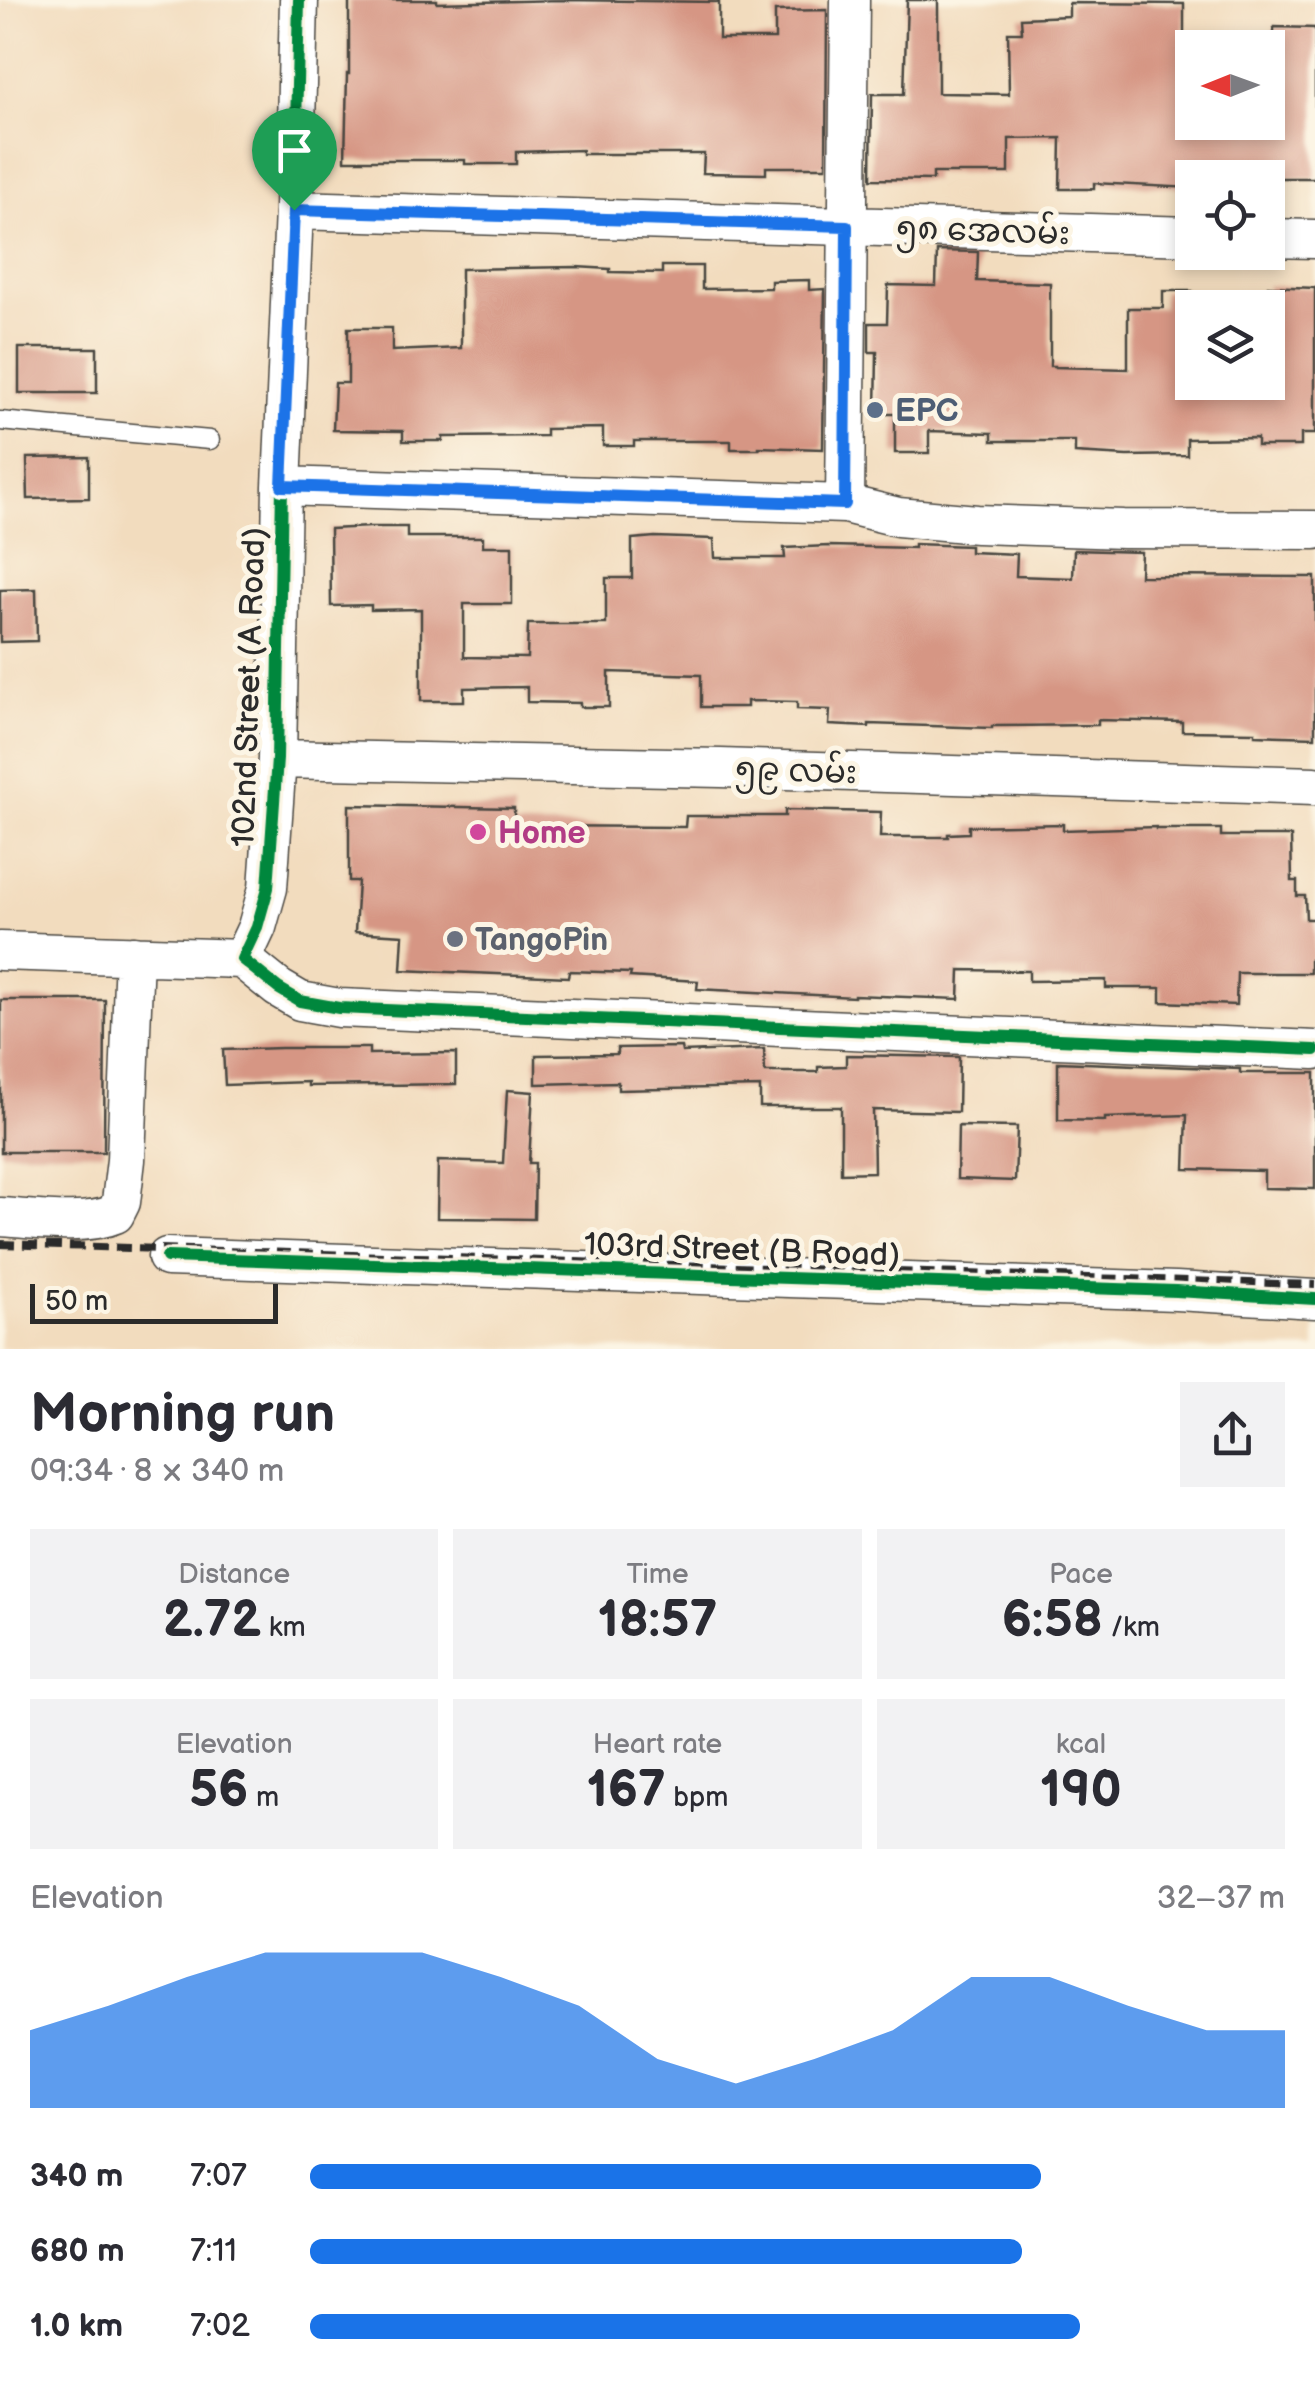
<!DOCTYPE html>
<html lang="en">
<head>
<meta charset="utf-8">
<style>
	body { margin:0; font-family:"Balsamiq Sans","Noto Sans Myanmar",sans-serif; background:#f2f2f3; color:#2b2b33; height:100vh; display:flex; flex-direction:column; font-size:38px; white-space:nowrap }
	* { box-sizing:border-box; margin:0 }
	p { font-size:32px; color:#7c7c81 }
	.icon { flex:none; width:55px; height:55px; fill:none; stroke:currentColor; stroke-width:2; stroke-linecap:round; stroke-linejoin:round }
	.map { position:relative; height:1349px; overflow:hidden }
	.drawer { display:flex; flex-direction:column; background:#fff; flex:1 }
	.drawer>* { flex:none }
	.needle { width:65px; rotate:269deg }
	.controls { position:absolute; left:1175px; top:30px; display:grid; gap:20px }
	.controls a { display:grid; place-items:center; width:110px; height:110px; border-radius:0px; background:#fff; box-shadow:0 5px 15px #0003; font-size:50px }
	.scale { position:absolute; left:30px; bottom:25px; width:248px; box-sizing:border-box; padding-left:10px; border:5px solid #2b2b2b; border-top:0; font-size:28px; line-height:35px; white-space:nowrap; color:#2b2b2b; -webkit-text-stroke:8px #fcf5e5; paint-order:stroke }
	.pin { position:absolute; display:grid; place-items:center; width:85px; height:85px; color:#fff; margin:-102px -42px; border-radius:50% 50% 50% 0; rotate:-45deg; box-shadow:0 0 10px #0007 }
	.pin .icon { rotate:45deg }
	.round { display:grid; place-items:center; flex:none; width:105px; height:105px; border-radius:0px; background:#f2f2f3 }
	.head { display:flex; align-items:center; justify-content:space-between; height:170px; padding:0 30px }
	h1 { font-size:55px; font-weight:700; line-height:75px }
	.metrics { display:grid; grid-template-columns:repeat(3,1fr); gap:15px; height:170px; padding:10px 30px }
	.metrics div { display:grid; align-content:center; border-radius:0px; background:#f2f2f3; text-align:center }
	.metrics b { font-size:50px; font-weight:700 }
	.metrics small { font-size:28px; font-weight:400 }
	.metrics p { font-size:28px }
	.chart { height:280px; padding:20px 30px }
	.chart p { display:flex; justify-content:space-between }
	.chart svg { width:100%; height:180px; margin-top:10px; fill:#1a73e8; opacity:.7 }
	ul { padding:0 30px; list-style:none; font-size:32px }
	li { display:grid; grid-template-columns:160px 120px 1fr; align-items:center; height:75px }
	li i { height:25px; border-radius:12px; background:#1a73e8 }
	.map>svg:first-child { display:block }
</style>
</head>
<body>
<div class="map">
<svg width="1315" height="1349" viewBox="0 0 1315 1349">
	<rect width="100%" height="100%" fill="#fcf5e5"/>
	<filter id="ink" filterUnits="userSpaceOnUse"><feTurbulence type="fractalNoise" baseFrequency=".01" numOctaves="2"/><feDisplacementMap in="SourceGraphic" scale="20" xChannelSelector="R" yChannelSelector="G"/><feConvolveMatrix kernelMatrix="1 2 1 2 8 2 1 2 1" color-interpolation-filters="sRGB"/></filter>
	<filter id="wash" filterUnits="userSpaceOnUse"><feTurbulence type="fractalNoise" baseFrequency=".0048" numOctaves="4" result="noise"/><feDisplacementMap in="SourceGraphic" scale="40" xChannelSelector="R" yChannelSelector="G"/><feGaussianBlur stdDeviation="2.25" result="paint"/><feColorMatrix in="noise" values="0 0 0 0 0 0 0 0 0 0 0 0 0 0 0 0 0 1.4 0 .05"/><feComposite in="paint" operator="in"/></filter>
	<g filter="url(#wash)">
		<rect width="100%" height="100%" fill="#f2dcbe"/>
		<g id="blocks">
			<path fill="#d69684" d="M 349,0 L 437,0 L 437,3 L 561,0 L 719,2 L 719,39 L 775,39 L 775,11 L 827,10 L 826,167 L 766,167 L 766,174 L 703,173 L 704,154 L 582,154 L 582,150 L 516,152 L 516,164 L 465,164 L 465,160 L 345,160 L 347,74 L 349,74 Z
				M 907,0 L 938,0 L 938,93 L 1009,94 L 1008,32 L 1022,32 L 1021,18 L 1069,16 L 1069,3 L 1184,4 L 1184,101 L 1192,102 L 1192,122 L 1268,122 L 1268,38 L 1274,38 L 1274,27 L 1315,28 L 1315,178 L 1192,178 L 1192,188 L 1094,183 L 1094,189 L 1060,189 L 1061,138 L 1009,139 L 1009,173 L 933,173 L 933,180 L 871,179 L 872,94 L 904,94 Z
				M 937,251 L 978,252 L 977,281 L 1050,283 L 1050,366 L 1055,366 L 1055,367 L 1128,369 L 1128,308 L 1163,308 L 1163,291 L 1192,291 L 1192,382 L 1268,382 L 1268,286 L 1315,288 L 1315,434 L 1301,434 L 1301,446 L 1257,446 L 1257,438 L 1187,439 L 1187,455 L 1127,456 L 1075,453 L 1075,441 L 992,441 L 992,433 L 929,431 L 929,453 L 895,453 L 895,414 L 876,414 L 877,352 L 869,352 L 869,323 L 887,323 L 888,285 L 936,286 Z
				M 662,266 L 702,266 L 702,289 L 771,288 L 771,281 L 809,280 L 809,290 L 825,289 L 823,449 L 759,447 L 759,449 L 731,449 L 731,441 L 634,441 L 634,446 L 603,446 L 603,428 L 546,429 L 546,436 L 443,437 L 443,441 L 403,441 L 403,431 L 333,430 L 335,383 L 348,383 L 348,328 L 392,328 L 392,351 L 461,348 L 461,269 L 576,267 L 610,269 L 610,272 L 662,273 Z
				M 19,348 L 97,348 L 97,393 L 19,393 Z
				M 89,457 L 89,498 L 28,499 L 27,458 Z
				M 370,527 L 407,527 L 407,537 L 483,537 L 483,546 L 512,546 L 512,604 L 464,604 L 464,657 L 527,658 L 528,624 L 606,624 L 606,578 L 632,578 L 632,539 L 655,537 L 714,539 L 715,558 L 785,558 L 784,548 L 829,546 L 914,548 L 914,544 L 970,546 L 970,552 L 1017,554 L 1016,576 L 1073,578 L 1074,550 L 1141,552 L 1140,576 L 1315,577 L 1315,737 L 1255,735 L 1255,732 L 1182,731 L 1182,722 L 1098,720 L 1098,725 L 992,726 L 992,728 L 869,724 L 869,727 L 829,725 L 830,710 L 797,709 L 797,702 L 747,701 L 747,707 L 701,707 L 701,675 L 609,672 L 609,707 L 580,707 L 580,703 L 527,702 L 527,687 L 464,688 L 464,701 L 421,701 L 421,609 L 371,610 L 371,605 L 331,606 L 330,529 Z
				M 36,589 L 37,641 L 0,642 L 0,590 Z
				M 349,805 L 514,808 L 514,826 L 685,827 L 686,816 L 785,816 L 785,810 L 881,812 L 880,837 L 948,837 L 948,834 L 969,833 L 969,826 L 1063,824 L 1063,830 L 1156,827 L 1156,829 L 1221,829 L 1221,836 L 1291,836 L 1292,881 L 1297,881 L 1297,896 L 1305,896 L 1306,919 L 1315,919 L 1315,960 L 1310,960 L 1310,973 L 1237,973 L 1236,1005 L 1161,1002 L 1161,988 L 1106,988 L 1106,980 L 1029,981 L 1029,971 L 960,970 L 959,999 L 854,995 L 854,997 L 697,989 L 698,981 L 630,977 L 631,973 L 569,971 L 568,977 L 401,970 L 403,935 L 355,932 L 358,881 L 349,881 Z
				M 1,1000 L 105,1000 L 104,1152 L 1,1152 Z
				M 681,1047 L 682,1052 L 764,1049 L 765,1072 L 818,1072 L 818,1067 L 846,1066 L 846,1055 L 959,1057 L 958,1112 L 873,1110 L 874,1172 L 841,1173 L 841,1107 L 760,1107 L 760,1087 L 618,1090 L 618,1082 L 536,1084 L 536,1055 L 617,1054 L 617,1048 Z
				M 281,1048 L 369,1048 L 369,1054 L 456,1053 L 456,1084 L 308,1086 L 308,1082 L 225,1085 L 223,1050 Z
				M 1058,1062 L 1240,1069 L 1240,1073 L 1315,1073 L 1315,1189 L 1264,1188 L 1264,1171 L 1185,1169 L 1187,1115 L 1105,1118 L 1105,1121 L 1058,1120 Z
				M 507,1090 L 533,1092 L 529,1163 L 535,1163 L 534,1219 L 437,1218 L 438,1161 L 503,1163 Z
				M 958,1126 L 1017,1127 L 1015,1181 L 957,1179 Z"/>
		</g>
	</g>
	<g filter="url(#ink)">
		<use href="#blocks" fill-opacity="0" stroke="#494641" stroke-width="2.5"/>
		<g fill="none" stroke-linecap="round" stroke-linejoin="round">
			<defs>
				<path id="service" d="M 0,421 L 210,440"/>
				<path id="minor" d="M 299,0 L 294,210 L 282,486 L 277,759 L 268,888 L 257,927 L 242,959 L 278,988 L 300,1001 L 339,1008 L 1315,1050
					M 294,210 L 1192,236
					M 1268,238 L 1315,239
					M 282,486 L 845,504 L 898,517 L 977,524 L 1123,529 L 1315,530
					M 845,504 L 850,0
					M 277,759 L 721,768 L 1315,786
					M 0,951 L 242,959
					M 0,1217 C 34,1219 84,1227 115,1214 L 121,1202 L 126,1160 L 134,955
					M 167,1257 L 1176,1291 L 1315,1299"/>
			</defs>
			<use href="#service" stroke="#494641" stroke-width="21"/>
			<use href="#minor" stroke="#494641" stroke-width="41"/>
			<use href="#service" stroke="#fff" stroke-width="18"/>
			<use href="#minor" stroke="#fff" stroke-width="38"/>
			<path stroke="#2b2b2b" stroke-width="8" stroke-dasharray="15 8" stroke-linecap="butt" d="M 0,1244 L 1315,1285"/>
			<defs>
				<path id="cycleway" d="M 299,0 L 294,210 L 282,486 L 277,759 L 268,888 L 257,927 L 242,959 L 278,988 L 300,1001 L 339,1008 L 1315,1050
					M 167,1257 L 1176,1291 L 1315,1299"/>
			</defs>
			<use href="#cycleway" stroke="#fcf5e5" stroke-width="19"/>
			<use href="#cycleway" stroke="#00873e" stroke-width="12"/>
		</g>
	</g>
	<g fill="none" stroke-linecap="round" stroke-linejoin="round" filter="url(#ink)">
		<defs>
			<path id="route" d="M 294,210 L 847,226 L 845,504 L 282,486 Z"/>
		</defs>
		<use href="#route" stroke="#fff" stroke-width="20"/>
		<use href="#route" stroke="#1a73e8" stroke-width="12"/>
	</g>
	<circle fill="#5c6f8a" stroke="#fcf5e5" stroke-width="4" cx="875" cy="410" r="10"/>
	<circle fill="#d1479c" stroke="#fcf5e5" stroke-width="4" cx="478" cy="832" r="10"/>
	<circle fill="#6b7280" stroke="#fcf5e5" stroke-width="4" cx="455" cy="939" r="10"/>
	<g text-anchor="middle" stroke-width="10" stroke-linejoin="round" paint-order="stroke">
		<g font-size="32" fill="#2b2b2b" stroke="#fcf5e5">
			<text transform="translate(983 230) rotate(2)" y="11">၅၈ အေလမ်း</text>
			<text transform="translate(248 687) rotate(-88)" y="11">102nd Street (A Road)</text>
			<text transform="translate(796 770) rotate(2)" y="11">၅၉ လမ်း</text>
			<text transform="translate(742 1249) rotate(2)" y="11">103rd Street (B Road)</text>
		</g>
		<g font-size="32" font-weight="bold" fill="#4e5e75" stroke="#fcf5e5" text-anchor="start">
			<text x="895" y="421">EPC</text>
		</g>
		<g font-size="32" font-weight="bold" fill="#b23c85" stroke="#fcf5e5" text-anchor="start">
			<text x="498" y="843">Home</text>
		</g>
		<g font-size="32" font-weight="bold" fill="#5b616d" stroke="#fcf5e5" text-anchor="start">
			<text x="475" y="950">TangoPin</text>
		</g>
	</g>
</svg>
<div class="controls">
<a><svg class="needle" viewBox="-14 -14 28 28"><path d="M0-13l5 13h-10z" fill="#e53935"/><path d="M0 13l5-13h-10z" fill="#7c7c81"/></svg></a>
<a><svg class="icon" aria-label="locate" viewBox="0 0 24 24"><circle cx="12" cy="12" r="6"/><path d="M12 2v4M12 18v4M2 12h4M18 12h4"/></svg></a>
<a><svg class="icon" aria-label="layers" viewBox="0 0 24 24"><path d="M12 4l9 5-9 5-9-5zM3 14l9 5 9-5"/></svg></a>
</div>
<div class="scale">50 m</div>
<div class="pin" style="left:294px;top:210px;background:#1e9e55"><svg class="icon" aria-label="arrive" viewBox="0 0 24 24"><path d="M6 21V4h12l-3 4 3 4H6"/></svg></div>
</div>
<section class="drawer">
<div class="head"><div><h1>Morning run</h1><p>09:34 · 8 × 340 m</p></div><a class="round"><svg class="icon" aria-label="share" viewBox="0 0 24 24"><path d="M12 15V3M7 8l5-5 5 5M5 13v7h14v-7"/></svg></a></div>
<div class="metrics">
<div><p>Distance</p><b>2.72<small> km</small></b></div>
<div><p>Time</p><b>18:57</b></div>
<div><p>Pace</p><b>6:58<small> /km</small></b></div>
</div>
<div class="metrics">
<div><p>Elevation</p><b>56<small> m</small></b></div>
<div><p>Heart rate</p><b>167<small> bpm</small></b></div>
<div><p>kcal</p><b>190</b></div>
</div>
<div class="chart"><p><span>Elevation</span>32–37 m</p>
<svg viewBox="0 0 160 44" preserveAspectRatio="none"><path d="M0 44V25L10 19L20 12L30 6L40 6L50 6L60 12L70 19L80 32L90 38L100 32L110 25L120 12L130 12L140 19L150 25L160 25V44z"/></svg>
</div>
<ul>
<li><b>340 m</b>7:07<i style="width:75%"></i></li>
<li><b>680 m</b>7:11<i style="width:73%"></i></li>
<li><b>1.0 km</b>7:02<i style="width:79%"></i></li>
</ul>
</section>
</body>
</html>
